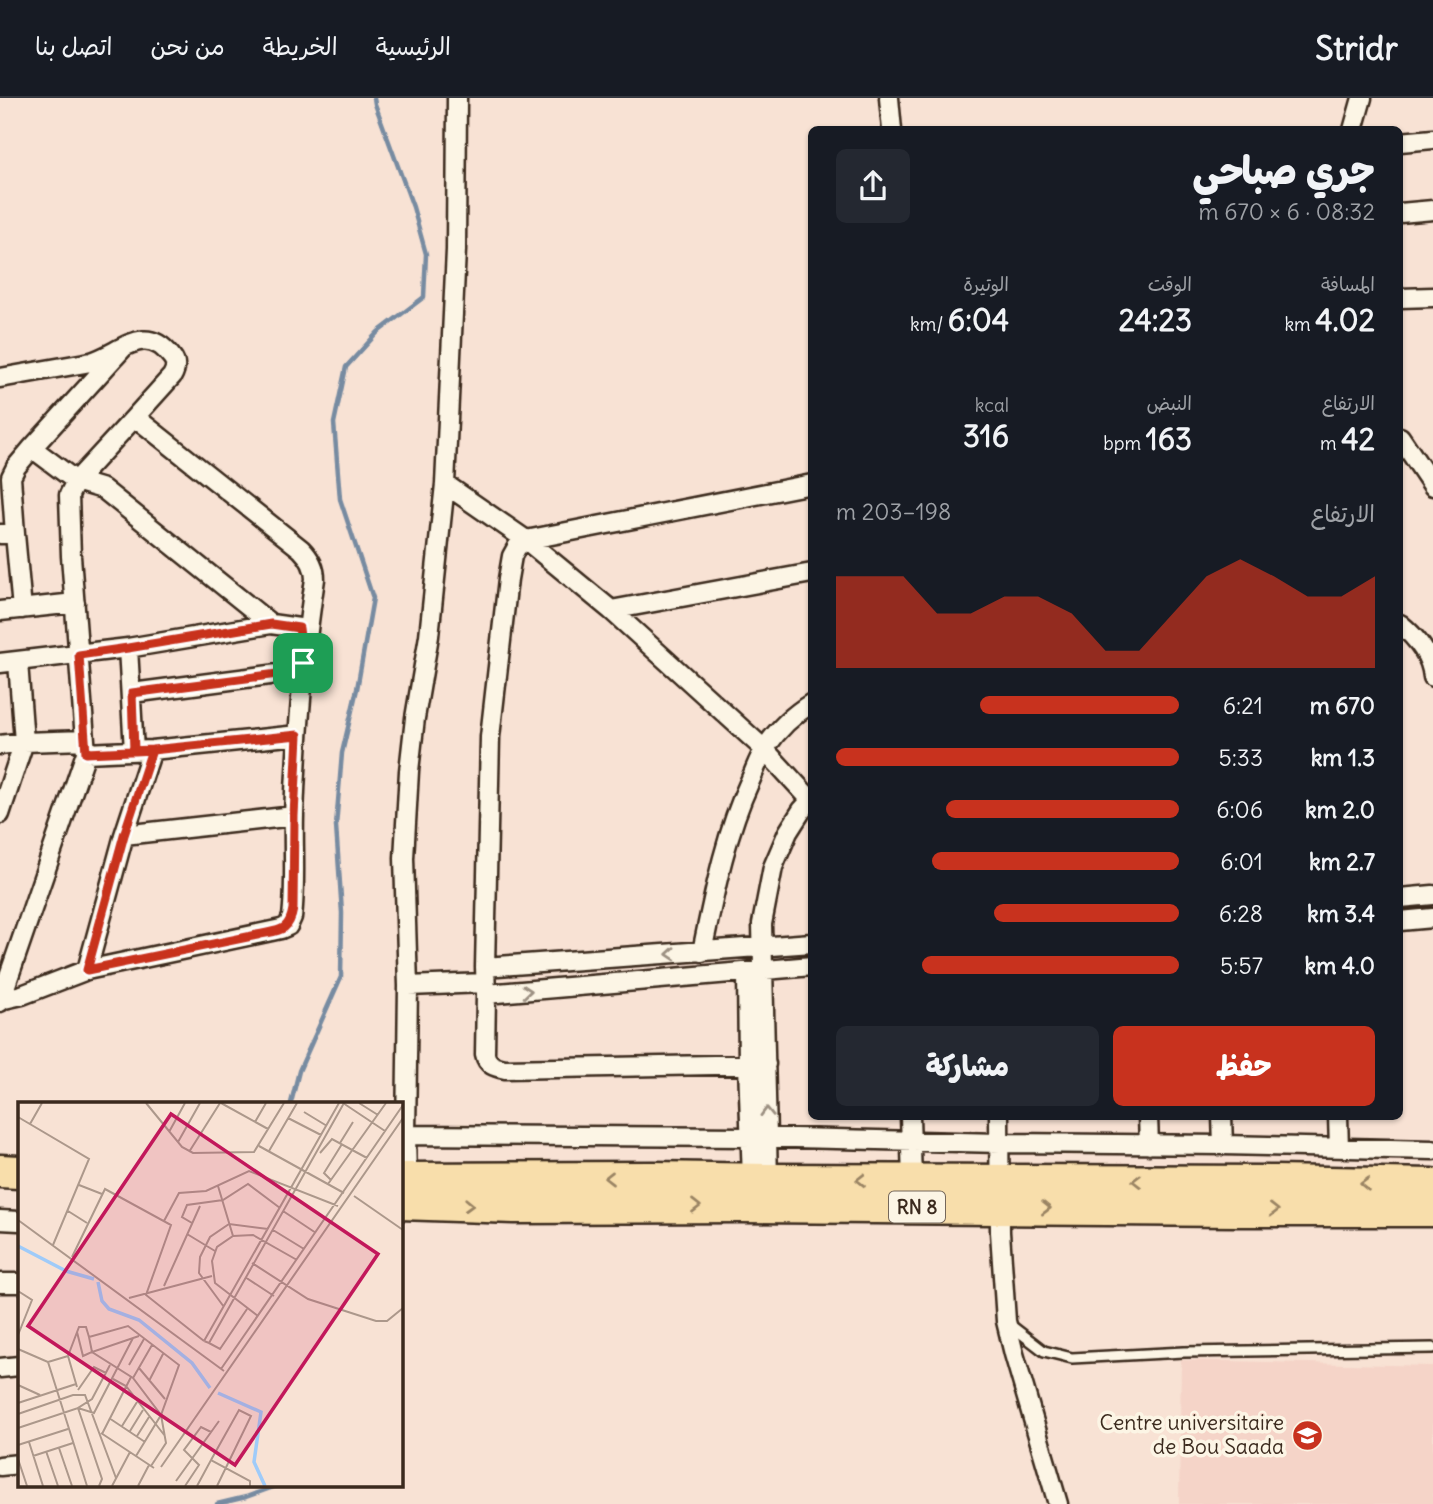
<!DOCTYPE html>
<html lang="ar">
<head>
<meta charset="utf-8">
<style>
	body { margin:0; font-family:Delius,"Playpen Sans Arabic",sans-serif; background:#242831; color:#f1f3f6; direction:rtl; height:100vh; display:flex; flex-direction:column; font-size:26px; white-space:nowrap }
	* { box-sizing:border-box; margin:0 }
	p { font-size:23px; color:#9ea1a6 }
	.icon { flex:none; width:38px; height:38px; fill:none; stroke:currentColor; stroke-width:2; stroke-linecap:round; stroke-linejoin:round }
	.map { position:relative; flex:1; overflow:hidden; direction:ltr }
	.drawer { position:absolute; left:808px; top:28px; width:595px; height:994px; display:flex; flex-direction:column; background:#171b24; border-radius:10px; box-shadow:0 2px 5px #0004; direction:rtl }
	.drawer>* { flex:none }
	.pin { position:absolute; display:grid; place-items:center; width:60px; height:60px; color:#fff; margin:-30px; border-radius:14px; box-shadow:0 4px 10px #0006 }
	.round { display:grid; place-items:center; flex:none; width:74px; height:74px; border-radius:10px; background:#242831 }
	.summary { display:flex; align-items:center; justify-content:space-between; height:119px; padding:0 28px }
	h1 { font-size:38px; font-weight:800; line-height:52px }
	.metrics { display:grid; grid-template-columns:repeat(3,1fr); gap:10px; height:119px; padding:7px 28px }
	.metrics div { display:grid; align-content:center }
	.metrics b { font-size:30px; font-weight:800 }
	.metrics small { font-size:19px; font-weight:400 }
	.metrics p { font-size:19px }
	.chart { height:196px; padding:14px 28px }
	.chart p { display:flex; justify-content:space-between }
	.chart svg { width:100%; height:126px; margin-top:7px; fill:#c8321e; opacity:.7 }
	.primary-button { display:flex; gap:14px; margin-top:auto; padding:14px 28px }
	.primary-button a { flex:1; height:80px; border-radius:10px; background:#c8321e; color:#fff; font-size:28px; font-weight:800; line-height:80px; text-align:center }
	.primary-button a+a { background:#242831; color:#f1f3f6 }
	ul { padding:0 28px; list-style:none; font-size:23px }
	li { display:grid; grid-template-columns:112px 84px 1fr; align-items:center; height:52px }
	li i { height:18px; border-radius:9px; background:#c8321e }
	header { display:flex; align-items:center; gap:42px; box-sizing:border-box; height:98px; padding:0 35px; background:#171b24; border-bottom:2px solid #363941 }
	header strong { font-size:33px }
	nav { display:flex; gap:38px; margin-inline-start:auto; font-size:24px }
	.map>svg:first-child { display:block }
</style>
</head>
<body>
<header>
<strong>Stridr</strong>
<nav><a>الرئيسية</a><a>الخريطة</a><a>من نحن</a><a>اتصل بنا</a></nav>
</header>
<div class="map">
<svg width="1433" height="1406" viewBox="0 0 1433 1406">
	<rect width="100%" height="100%" fill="#f8e2d4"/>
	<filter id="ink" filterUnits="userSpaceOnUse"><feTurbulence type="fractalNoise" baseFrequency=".0143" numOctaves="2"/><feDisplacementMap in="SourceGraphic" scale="14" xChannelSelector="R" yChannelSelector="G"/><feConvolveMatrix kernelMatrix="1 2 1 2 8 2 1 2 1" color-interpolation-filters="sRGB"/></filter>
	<g filter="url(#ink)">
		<path fill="#f5d4c8" d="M 1181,1262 L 1433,1268 L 1433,1406 L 1179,1406 Z"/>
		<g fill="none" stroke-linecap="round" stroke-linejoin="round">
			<path stroke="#778ba1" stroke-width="4.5" d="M 291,1005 L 299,973 L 341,879 L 342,815 L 336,728 L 342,655 L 357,591 L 373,500 L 340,401 L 334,325 L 346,269 L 378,234 L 424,199 L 426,156 L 413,109 L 375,6 L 374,0
				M 217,1406 L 246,1399 L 279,1387"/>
			<defs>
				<path id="lane" d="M 1009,1226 L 1044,1253 L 1072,1260 L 1184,1254 L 1433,1250"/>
				<path id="street" d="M 889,0 L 892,32
					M 1353,32 L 1362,0
					M 1400,44 L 1433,41
					M 1400,115 L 1433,112
					M 1400,200 L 1433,199
					M 0,280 L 91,264 C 121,255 145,224 171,258 C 177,265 176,271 172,278 L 135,319
					M 1400,339 L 1433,388
					M 445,386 L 526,442 L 611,512 L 764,651 L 811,702
					M 812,386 L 526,442 L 517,449 L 512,458 L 508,481 L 490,639 L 485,869 L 486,896 L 812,868
					M 0,436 L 15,436 L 22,511
					M 15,436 L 11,379 L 16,369 L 32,350
					M 611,512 L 812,475
					M 0,513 L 75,505
					M 1400,526 C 1417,540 1431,557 1433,579
					M 128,550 L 134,653
					M 0,565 L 128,550 L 271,526
					M 132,595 L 285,575 L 302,580
					M 0,647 L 24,644 L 85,642
					M 86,655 L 152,652 L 298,637
					M 0,716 L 24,644 L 18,564
					M 124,737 L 294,718
					M 1400,800 L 1433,797
					M 1400,823 L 1433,820
					M 702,854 C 714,796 725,737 750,683 C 755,672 759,659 766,649 C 778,631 794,616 812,605
					M 485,869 L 812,845
					M 87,872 L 124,737 L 152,652
					M 747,874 L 748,966 L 752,1082
					M 408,888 L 485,885
					M 486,896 L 485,956 C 487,967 495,969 505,971 L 766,966
					M 0,902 L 22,897 L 87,872 L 281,831 L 288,828 L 292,819 C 296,786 293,751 294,717 C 297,638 303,559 315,481 C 315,469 310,460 301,451 L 135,319 L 76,383 L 32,350 L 123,250
					M 0,904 L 86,655 L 71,458 L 69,397 L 76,383 L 103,391 L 271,526 L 299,530 L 301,547
					M 910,1018 L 912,1082
					M 999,1018 L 1000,1134 L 1006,1223 L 1014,1256 L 1058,1406
					M 1148,1018 L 1149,1047
					M 1222,1018 L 1223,1047
					M 1338,1018 L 1339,1050
					M 406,1037 L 750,1039 L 1000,1045 L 1223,1047 L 1433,1052
					M 407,1081 L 406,1037 L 408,888 L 404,760 L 409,673 L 415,620 L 429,538 L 445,386 L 456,152 L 457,0
					M 768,1082 L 762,826 L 773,769 L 788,734 L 802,712 L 812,701
					M 0,1122 L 19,1123
					M 0,1185 L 19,1185
					M 0,1270 L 19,1268
					M 0,1368 L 19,1366"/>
				<path id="highway" d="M 0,1073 L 19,1074
					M 401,1081 L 654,1080 L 768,1082 L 1275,1084 L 1433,1087
					M 401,1105 L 514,1109 L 741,1108 L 1239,1112 L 1433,1112"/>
			</defs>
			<use href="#lane" stroke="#3b2a1e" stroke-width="14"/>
			<use href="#street" stroke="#3b2a1e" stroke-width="23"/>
			<use href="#highway" stroke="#3b2a1e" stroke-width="37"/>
			<use href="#lane" stroke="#fcf5e5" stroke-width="9"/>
			<use href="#street" stroke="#fcf5e5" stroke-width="18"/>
			<use href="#highway" stroke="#f8deab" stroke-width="32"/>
		</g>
		<defs><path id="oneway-chevron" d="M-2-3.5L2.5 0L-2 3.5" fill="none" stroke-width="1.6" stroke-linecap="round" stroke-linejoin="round" transform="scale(1.75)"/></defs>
		<g stroke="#9c9082">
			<use href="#oneway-chevron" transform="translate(671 856) rotate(176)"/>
			<use href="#oneway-chevron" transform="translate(527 893) rotate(-5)"/>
			<use href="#oneway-chevron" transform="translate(767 1014) rotate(-91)"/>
		</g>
		<g stroke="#9a8464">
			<use href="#oneway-chevron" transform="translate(609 1080) rotate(180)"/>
			<use href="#oneway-chevron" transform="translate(861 1082) rotate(180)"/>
			<use href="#oneway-chevron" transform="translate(1137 1083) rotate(-180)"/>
			<use href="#oneway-chevron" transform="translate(1365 1086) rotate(-179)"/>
			<use href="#oneway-chevron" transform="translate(469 1107) rotate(2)"/>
			<use href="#oneway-chevron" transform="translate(696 1108)"/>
			<use href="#oneway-chevron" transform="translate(1046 1110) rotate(1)"/>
			<use href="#oneway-chevron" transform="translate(1274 1112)"/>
		</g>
	</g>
	<g fill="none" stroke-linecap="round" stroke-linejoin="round" filter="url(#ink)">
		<defs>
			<path id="route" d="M 303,565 L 299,530 L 271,526 L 128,550 L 79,557 L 86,655 L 152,652 L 298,637 L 294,718 L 293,811 C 289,835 278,832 257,837 L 87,872 L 124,737 L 152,652 L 134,653 L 132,595 L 285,575 L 302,580 L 303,565"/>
		</defs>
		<use href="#route" stroke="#fff" stroke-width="14"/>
		<use href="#route" stroke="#c8321e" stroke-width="9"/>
	</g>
	<defs>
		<symbol id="university-disc" viewBox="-11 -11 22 22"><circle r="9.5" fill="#c8321e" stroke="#fcf5e5"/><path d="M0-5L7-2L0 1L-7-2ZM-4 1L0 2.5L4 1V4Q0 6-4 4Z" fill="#fff"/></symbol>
	</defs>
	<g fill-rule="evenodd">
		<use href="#university-disc" x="1290" y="1320" width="35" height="35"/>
	</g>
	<g text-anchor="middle" stroke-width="7" stroke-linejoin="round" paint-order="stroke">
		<rect fill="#fcf5e5" stroke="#75675a" stroke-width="2" x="889" y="1093.5" width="56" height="31" rx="5"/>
		<g font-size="19" font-weight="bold" fill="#3b2a1e">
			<text x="917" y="1116">RN 8</text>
		</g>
		<g font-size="21" fill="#3b2a1e" stroke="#fcf5e5" text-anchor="end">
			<text x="1284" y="1332">Centre universitaire<tspan x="1284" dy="24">de Bou Saada</tspan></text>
		</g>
	</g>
	<g transform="translate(18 1004)">
		<rect width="385" height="385" fill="#f8e2d4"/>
		<path fill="none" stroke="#9fcbf9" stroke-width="3.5" d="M 0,144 L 48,169 L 76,177M 80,180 L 84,199 L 91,207 L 121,218 L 174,261 L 192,286M 200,291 L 243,310 L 236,360 L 247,384"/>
		<path fill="none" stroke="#ac988b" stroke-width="2" d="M 128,1 L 164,45 L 175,51 L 236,50 L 266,1M 203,1 L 250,27M 325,1 L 367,29M 341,1 L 360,13M 286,10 L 309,24M 0,15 L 71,57 L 35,143M 270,16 L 303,33M 237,20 L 248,1M 12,22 L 24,1M 151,30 L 167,1M 160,40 L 182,1M 322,41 L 335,20M 241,44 L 326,91M 251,49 L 279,1M 171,50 L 202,1M 302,51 L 314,37 L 349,56M 313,78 L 306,71 L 324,42M 310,82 L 368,1M 61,83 L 84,92M 200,84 L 215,134M 336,94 L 385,128M 50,109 L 69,121M 265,109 L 298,131M 0,118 L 206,269M 146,119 L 161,91 L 188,89 L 231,69 L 320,104M 174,121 L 164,115 L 169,103 L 205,98 L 230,82 L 262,106M 255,128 L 286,147M 169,132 L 197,149M 54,155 L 87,87 L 153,123 L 128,193 L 186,239M 234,161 L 290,197 L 358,219 L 369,219 L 385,206M 227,175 L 256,194M 146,184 L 182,104M 0,189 L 14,198 L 0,233M 111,196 L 194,174M 206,205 L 181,171 L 182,155 L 192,135 L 211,122 L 250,127M 240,214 L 197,181 L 194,159 L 199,145 L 215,134 L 235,133 L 279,158M 59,230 L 65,254 L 74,250 L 71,235 L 110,224 L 161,263 L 143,313 L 118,354M 121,234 L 74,250 L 115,276 L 143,313 L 148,341 L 133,364M 186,239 L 191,241 L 326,1M 186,239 L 321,1M 191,241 L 202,247 L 229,207M 0,247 L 30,260 L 69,384M 50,254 L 61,225 L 68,225 L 71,235M 30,260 L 50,254 L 59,285M 111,263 L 126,237M 121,266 L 147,297M 203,267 L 385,3M 115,276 L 134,243M 95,277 L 108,284 L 147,334M 131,279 L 145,252M 0,283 L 22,293M 60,288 L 76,265 L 88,271M 0,301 L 58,282M 0,312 L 55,293 L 67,293 L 98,376M 91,316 L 127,340M 104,324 L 119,300M 0,326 L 60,306 L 76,311 L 115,236M 112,329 L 125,308M 83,331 L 136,366M 84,332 L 113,275M 119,334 L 131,315M 11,340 L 25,384M 0,343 L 50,327M 41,346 L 54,384M 28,349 L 40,384M 15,354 L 55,341M 0,357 L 9,384M 193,358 L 221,308 L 233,314 L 199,384M 143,365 L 385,16M 158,379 L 201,319M 81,384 L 84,377 L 60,306 L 74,297 L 92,263M 94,384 L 112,350M 120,384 L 131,363M 167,384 L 181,363 L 166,348 L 183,325 L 193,330M 179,384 L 193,358 L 232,379 L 232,384"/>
		<path fill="#c2185b" fill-opacity="0.15" stroke="#c2185b" stroke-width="3.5" d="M 153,12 L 360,152 L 217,363 L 10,224 Z"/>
		<rect width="385" height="385" fill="none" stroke="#3b2a1e" stroke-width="3.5"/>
	</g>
</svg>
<div class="pin" style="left:303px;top:565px;background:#1e9e55"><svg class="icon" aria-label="arrive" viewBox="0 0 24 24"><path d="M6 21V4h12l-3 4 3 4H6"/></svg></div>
<section class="drawer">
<div class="summary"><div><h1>جري صباحي</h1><p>08:32 · 6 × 670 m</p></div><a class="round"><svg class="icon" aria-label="share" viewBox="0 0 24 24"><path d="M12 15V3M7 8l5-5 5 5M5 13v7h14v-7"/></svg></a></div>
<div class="metrics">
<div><p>المسافة</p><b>4.02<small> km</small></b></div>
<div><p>الوقت</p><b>24:23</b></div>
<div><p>الوتيرة</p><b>6:04<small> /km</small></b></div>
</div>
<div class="metrics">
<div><p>الارتفاع</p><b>42<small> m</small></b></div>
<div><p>النبض</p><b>163<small> bpm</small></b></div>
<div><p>kcal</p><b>316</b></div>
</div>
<div class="chart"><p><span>الارتفاع</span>198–203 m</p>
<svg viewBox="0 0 160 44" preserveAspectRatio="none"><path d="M0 44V12L10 12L20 12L30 25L40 25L50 19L60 19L70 25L80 38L90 38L100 25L110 12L120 6L130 12L140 19L150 19L160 12V44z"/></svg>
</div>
<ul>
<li><b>670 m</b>6:21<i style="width:58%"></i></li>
<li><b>1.3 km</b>5:33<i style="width:100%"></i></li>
<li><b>2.0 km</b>6:06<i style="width:68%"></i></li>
<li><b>2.7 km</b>6:01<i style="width:72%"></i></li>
<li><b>3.4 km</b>6:28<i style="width:54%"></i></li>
<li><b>4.0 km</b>5:57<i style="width:75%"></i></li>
</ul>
<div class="primary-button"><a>حفظ</a><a>مشاركة</a></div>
</section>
</div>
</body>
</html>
